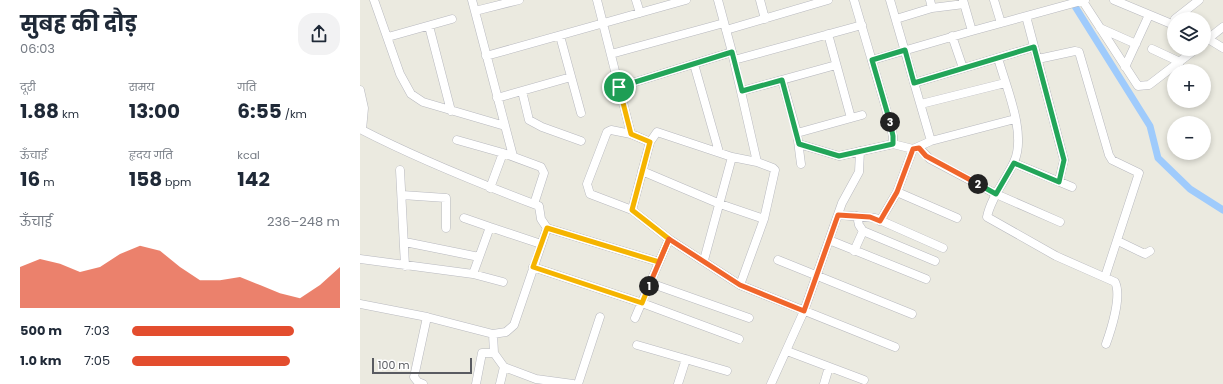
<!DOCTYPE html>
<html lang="hi">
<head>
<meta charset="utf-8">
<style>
	body { margin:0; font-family:Poppins,"Noto Sans Devanagari",sans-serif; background:#f2f2f3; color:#1f2937; height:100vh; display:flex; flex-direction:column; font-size:15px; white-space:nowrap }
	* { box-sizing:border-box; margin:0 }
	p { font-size:13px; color:#747a83 }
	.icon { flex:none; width:22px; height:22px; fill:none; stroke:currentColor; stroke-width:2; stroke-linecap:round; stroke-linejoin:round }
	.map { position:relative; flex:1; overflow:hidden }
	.drawer { display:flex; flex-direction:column; background:#fff; width:360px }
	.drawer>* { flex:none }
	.fabs { position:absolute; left:807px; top:12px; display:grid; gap:8px }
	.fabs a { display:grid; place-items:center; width:44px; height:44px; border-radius:50%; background:#fff; box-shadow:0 2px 6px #0003; font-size:20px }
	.scale { position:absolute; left:12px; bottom:10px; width:100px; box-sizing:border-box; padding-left:4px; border:2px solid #595b61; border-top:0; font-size:11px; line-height:14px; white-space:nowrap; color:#595b61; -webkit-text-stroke:3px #fff; paint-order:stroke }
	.pin { position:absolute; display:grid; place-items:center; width:34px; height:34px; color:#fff; margin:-17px; border:2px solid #fff; border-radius:50%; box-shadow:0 1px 4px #0007 }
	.km { position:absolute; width:20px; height:20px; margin:-10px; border-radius:50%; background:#222; color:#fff; font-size:11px; line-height:20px; text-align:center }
	.round { display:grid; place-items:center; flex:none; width:42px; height:42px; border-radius:16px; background:#f2f2f3 }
	.headline { display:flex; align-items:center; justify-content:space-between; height:68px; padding:0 20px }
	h1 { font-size:22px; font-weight:700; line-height:30px }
	.figures { display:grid; grid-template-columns:repeat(3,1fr); gap:6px; height:68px; padding:4px 20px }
	.figures div { display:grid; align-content:center }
	.figures b { font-size:20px; font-weight:700 }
	.figures small { font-size:11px; font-weight:400 }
	.figures p { font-size:11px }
	.chart { height:112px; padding:8px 20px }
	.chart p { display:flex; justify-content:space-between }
	.chart svg { width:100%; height:72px; margin-top:4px; fill:#e34d2e; opacity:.7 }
	ul { padding:0 20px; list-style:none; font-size:13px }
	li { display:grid; grid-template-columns:64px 48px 1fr; align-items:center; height:30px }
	li i { height:10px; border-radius:5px; background:#e34d2e }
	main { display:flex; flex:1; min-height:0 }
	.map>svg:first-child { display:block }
</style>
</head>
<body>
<main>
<section class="drawer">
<div class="headline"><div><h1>सुबह की दौड़</h1><p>06:03</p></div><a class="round"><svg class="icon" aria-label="share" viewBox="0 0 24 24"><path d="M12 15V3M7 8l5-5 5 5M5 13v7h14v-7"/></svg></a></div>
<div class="figures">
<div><p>दूरी</p><b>1.88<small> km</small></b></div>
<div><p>समय</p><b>13:00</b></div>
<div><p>गति</p><b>6:55<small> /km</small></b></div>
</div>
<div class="figures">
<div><p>ऊँचाई</p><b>16<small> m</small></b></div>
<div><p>हृदय गति</p><b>158<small> bpm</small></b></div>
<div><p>kcal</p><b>142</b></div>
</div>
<div class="chart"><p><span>ऊँचाई</span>236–248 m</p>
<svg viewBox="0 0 160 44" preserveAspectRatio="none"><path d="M0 44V19L10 14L20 17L30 22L40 19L50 11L60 6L70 9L80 19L90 27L100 27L110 25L120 30L130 35L140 38L150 30L160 19V44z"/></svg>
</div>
<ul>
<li><b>500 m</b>7:03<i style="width:78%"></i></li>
<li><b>1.0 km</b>7:05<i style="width:76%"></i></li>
</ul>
</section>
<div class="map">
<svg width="863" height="384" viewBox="0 0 863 384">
	<rect width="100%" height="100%" fill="#ebeae0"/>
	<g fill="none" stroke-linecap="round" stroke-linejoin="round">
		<path stroke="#9fcbfc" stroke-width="7" d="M 711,0 L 790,126 L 798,158 L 830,189 L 863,210"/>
		<defs>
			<path id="street" d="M 14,0 L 40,74 L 51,94 L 63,102 L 145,126
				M 112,0 L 153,156
				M 237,0 L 271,134
				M 276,0 L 280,13
				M 400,0 L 405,19
				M 530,0 L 571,141 L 655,119
				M 603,0 L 612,31
				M 634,0 L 641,23
				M 722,0 L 778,86 L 789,85 L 836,49
				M 754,0 L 814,25
				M 572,8 L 604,4
				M 115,11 L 159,0
				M 666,16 L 704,160 L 699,181
				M 536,19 L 572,8 L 570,0
				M 815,19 L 839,0
				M 69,26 L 91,111
				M 740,28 L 776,44
				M 366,30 L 468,0
				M 468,34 L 491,118
				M 200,36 L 221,113
				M 592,36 L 603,68
				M 28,37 L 92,19
				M 845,37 L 863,48
				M 844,42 L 863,27
				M 792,49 L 820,62
				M 251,54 L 364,23
				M 126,56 L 326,0
				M 638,58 C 646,87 667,134 654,162 C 646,180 631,197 627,217 L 696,256 L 755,282 C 762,296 751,330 746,344
				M 678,59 L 715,51 L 719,52 L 749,155 L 752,160 L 779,173 L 745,277
				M 374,60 L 502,25
				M 512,60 L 612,31 L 725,0
				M 334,64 L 359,152
				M 765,67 L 789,15
				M 422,80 L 437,133 L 441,164
				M 554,83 L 674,47
				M 259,87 L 372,52
				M 0,90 L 4,108 L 2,130
				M 162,91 L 169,120 L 182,127 L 221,141
				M 382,91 L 476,65
				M 137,98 L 211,77
				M 561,104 L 645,83
				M 0,129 C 58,159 118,183 179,206 L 181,219 L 187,228
				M 251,130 L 271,134 L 290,142 L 272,210 L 230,194 L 227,184 L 247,132 Z
				M 437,133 L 502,115
				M 97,140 L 143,153 L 181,167 L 184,173 L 174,204
				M 290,142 L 297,132 L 372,157 L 344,260
				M 439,144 L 479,156 L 533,144 L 533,136 L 525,105 L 494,0
				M 533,144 L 553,149 L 571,141
				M 559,148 L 570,159 L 636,194 L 700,222
				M 372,157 L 397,162
				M 654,163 L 712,187
				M 40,170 L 45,266
				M 282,171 L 360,204 L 404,219
				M 130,188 L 143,153
				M 537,192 L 597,218
				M 42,195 L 86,198 L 86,228
				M 272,210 L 309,239 L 380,285 L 404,219 L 415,170 L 413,168 L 397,162 L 372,52 L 358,0
				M 479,215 L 515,218 L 583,248
				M 497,216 L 499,225 L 503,231 L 575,261
				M 104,218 L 130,227
				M 520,221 L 537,192 L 553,149
				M 469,240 L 566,279
				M 758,241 L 785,254 L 790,251
				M 45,242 L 119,257
				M 494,251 L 503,231
				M 0,259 L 113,274 L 143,282
				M 418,260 L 552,314
				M 173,267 L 282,303 L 379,339
				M 113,274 L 130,227 L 181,244
				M 290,283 L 389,318
				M 380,285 L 535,347
				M 0,304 L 67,317 L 133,334 L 134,353 L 144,367 L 176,379 L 213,384
				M 275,318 L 309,239
				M 133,334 L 146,332 L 154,325 L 187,228 L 299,262
				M 277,345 L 367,371
				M 427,351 L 504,380
				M 63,384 L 58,382 L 54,377 L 67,317
				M 116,384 L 122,353 L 134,353
				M 140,384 L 144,367
				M 218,384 L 240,317
				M 318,384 L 326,359
				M 411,384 L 444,311 L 482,203 L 499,172 L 500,151
				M 464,384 L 469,367"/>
		</defs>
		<use href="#street" stroke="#b8b9bf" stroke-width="9"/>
		<use href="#street" stroke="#fff" stroke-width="8"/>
	</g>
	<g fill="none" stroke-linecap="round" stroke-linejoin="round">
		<defs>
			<path id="split-1" d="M 259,87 L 271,134 L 290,142 L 272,210 L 309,239 L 299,262 L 187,228 L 173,267 L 282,303 L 289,286"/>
			<path id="split-2" d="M 289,286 L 309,239 L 380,285 L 444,311 L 478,215 L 510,217 L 520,221 L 537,192 L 553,149 L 559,148 L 566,156 L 618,184"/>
			<path id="split-3" d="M 530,122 L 512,60 L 545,50 L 554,83 L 674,47 L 704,160 L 699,182 L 654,163 L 636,194 L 618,184"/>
			<path id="split-4" d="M 259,87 L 372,52 L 382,91 L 422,80 L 439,144 L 479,156 L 533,144 L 533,136 L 530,122"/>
		</defs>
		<use href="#split-1" stroke="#fff" stroke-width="8"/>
		<use href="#split-2" stroke="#fff" stroke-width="8"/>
		<use href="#split-3" stroke="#fff" stroke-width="8"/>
		<use href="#split-4" stroke="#fff" stroke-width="8"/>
		<use href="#split-1" stroke="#f5b400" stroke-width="5"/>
		<use href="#split-2" stroke="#f0652b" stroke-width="5"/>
		<use href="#split-3" stroke="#22a559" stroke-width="5"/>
		<use href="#split-4" stroke="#22a559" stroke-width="5"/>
	</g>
</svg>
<div class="fabs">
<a><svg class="icon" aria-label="layers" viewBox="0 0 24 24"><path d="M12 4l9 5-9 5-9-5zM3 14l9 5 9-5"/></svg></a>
<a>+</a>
<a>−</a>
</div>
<div class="scale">100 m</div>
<div class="pin" style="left:259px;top:87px;background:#1e9e55"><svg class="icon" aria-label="arrive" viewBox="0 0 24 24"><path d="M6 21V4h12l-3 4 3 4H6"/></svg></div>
<b class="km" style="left:289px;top:286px">1</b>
<b class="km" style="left:618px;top:184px">2</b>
<b class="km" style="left:530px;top:122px">3</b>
</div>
</main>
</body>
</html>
